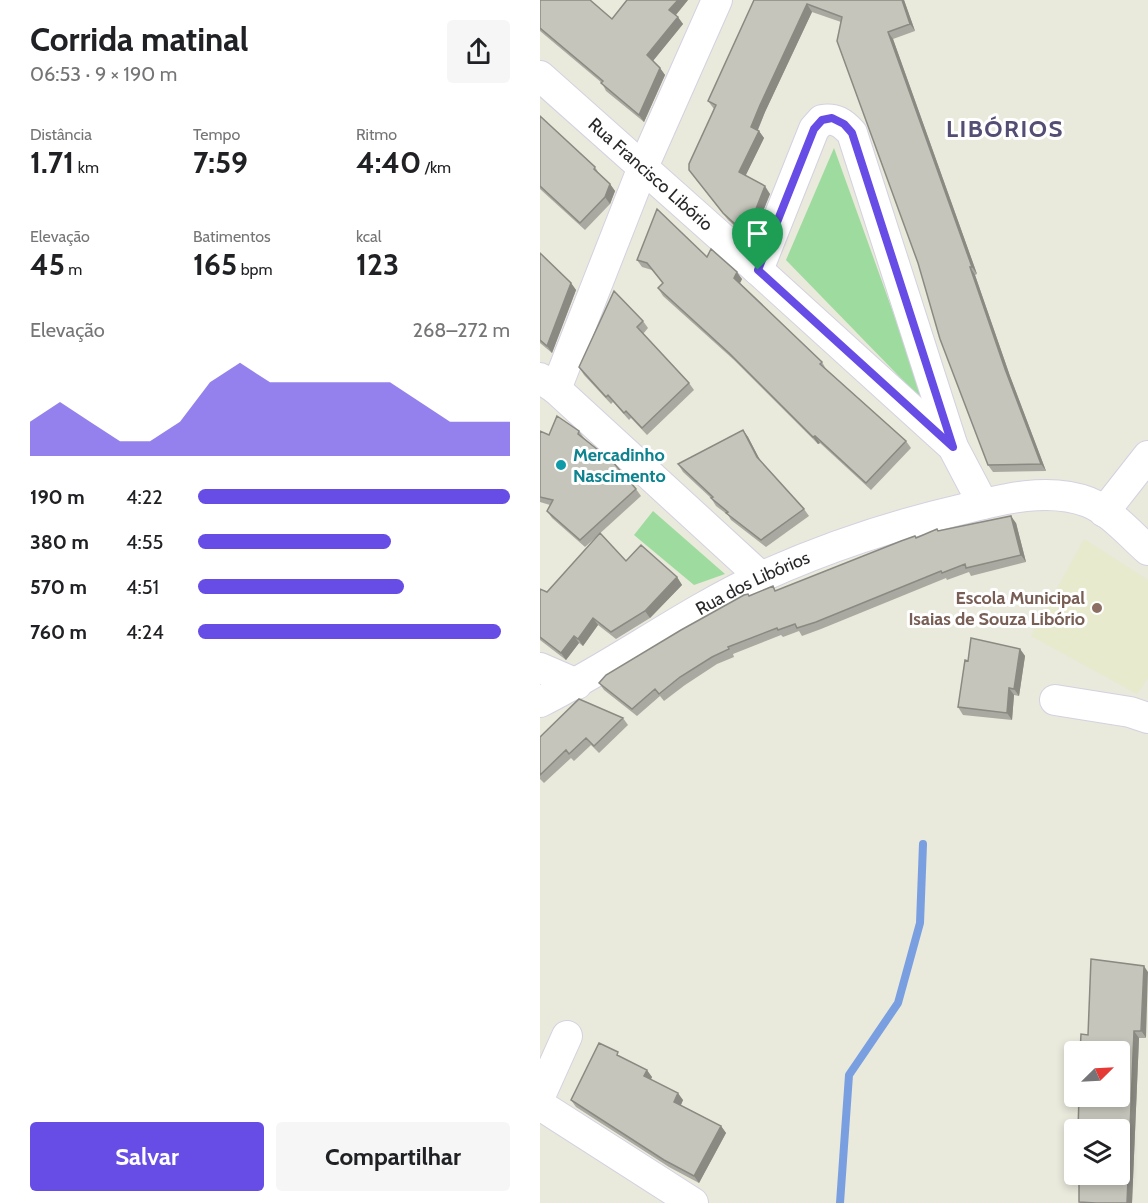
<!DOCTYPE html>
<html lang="pt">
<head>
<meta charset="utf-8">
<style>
	body { margin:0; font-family:Cabin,sans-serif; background:#f6f6f6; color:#202124; height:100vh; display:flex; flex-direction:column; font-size:22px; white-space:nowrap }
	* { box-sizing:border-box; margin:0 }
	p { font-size:20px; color:#757577 }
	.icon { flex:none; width:33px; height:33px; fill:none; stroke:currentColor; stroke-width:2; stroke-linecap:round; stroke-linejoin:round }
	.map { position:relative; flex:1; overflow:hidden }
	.panel { display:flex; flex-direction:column; background:#fff; width:540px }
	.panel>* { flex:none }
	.needle { width:39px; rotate:66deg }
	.fabs { position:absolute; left:524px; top:1041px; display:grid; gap:12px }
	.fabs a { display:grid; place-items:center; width:66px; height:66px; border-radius:6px; background:#fff; box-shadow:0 3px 9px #0003; font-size:30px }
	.pin { position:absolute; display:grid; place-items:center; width:51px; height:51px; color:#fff; margin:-62px -26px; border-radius:50% 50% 50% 0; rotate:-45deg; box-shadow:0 0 6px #0007 }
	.pin .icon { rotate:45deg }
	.round { display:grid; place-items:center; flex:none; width:63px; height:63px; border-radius:6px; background:#f6f6f6 }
	.summary { display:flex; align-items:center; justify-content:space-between; height:102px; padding:0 30px }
	h1 { font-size:33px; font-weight:700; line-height:45px }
	.stats { display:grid; grid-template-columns:repeat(3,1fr); gap:9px; height:102px; padding:6px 30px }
	.stats div { display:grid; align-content:center }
	.stats b { font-size:30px; font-weight:700 }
	.stats small { font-size:16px; font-weight:400 }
	.stats p { font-size:16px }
	.chart { height:168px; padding:12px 30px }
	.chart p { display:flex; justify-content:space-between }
	.chart svg { width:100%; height:108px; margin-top:6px; fill:#684ce6; opacity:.7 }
	.cta { display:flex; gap:12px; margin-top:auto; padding:12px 30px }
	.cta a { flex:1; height:69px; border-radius:6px; background:#684ce6; color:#fff; font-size:24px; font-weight:700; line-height:69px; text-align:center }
	.cta a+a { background:#f6f6f6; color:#202124 }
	ul { padding:0 30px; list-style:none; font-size:20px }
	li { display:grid; grid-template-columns:96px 72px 1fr; align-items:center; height:45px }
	li i { height:15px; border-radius:8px; background:#684ce6 }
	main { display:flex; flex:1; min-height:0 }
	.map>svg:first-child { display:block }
</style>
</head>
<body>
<main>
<section class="panel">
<div class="summary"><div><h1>Corrida matinal</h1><p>06:53 · 9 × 190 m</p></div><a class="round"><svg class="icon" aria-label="share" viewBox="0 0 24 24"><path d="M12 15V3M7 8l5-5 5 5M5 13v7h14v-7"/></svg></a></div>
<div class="stats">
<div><p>Distância</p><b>1.71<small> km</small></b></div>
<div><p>Tempo</p><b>7:59</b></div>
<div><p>Ritmo</p><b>4:40<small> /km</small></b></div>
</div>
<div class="stats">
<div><p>Elevação</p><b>45<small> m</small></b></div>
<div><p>Batimentos</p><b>165<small> bpm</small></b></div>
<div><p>kcal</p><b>123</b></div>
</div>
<div class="chart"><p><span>Elevação</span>268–272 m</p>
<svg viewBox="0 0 160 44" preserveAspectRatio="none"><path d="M0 44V30L10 22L20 30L30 38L40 38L50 30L60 14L70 6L80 14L90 14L100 14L110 14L120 14L130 22L140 30L150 30L160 30V44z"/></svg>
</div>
<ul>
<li><b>190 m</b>4:22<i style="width:100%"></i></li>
<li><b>380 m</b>4:55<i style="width:62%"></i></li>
<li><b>570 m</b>4:51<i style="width:66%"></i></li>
<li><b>760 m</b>4:24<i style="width:97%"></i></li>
</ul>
<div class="cta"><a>Salvar</a><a>Compartilhar</a></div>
</section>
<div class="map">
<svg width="608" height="1203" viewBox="0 0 608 1203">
	<rect width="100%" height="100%" fill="#e9e9dc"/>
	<path fill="#e8eacd" d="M 544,539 L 608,580 L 608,678 L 597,694 L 491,636 Z"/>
	<path fill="#9edb9f" d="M 294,148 L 386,404 L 246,260 Z
		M 113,511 L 185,574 L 154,585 L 94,535 Z"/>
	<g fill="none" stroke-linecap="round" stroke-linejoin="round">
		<path stroke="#799fe1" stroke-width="8" d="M 300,1203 L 309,1075 L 358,1003 L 380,923 L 383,844"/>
		<defs>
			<g id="street">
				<path id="s1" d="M 0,76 L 218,270 L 413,447 L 443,504"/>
				<path d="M 218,270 L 274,129 L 282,120 C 296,118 303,123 312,133 L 412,444"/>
				<path d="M 0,378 L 16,389 L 221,577"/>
				<path d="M 16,389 L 103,167 L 177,0"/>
				<path d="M 564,512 L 608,456"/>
				<path d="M 0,668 L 37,684"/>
				<path d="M 515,700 L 590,712 L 608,718"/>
				<path id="s2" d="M 0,702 C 76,664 144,613 221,577 C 285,548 354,525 423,509 C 462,499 509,487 548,502 C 569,510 591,535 608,550"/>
				<path d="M 0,1096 L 27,1036"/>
				<path d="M 0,1105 L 153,1203"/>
			</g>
		</defs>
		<use href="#street" stroke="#d4d1e0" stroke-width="32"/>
		<use href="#street" stroke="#fff" stroke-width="30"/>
	</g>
	<path fill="#a9a9a1" d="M 0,0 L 72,19 L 148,0 L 136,15 L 143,24 L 113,61 L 120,68 L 125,75 L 104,122 L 66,91 L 62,83 L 0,31 Z
		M 214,0 L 364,0 L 375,31 L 353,39 L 437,274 L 435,275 L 470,376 L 506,471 L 453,472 L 448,465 L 378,263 L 301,22 L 272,12 L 225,112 L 218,130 L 224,138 L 205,176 L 230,194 L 211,241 L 188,220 L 149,170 L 174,109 L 168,101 Z
		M 0,116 L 55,167 L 60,175 L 70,184 L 75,191 L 70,204 L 45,230 L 0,189 Z
		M 0,253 L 31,283 L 36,290 L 12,353 L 0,343 Z
		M 167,257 L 202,279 L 200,283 L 282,362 L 286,369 L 366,441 L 371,448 L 331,490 L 280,443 L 278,444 L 194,360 L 123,296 L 118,288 L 123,283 L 112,270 L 102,267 L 97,260 Z
		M 103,321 L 108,328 L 103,334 L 149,383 L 154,390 L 107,435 L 91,418 L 89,420 L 73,402 L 71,404 L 44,375 L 39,367 Z
		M 203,430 L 208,437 L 220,460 L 264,509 L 269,516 L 226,547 L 191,520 L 188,515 L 176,506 L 171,498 L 143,472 L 138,464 Z
		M 0,431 L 9,435 L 39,431 L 44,438 L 96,489 L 101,496 L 45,547 L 12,518 L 7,511 L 10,505 L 0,502 Z
		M 476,523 L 486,562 L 431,576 L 429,572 L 407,580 L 406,578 L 281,629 L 262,636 L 259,631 L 243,637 L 241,635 L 193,654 L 194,657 L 177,664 L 145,685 L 124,701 L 120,696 L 97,716 L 64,690 L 59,683 L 209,596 L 237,591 L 375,536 L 377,538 L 397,529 L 399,531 Z
		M 86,561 L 137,577 L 142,585 L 110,618 L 76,639 L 58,625 L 43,646 L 39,643 L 26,660 L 0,640 L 0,589 L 7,592 Z
		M 480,649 L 485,656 L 479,696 L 474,695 L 472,720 L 423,715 L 418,707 L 428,661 Z
		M 83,718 L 88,725 L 59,753 L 51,745 L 34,761 L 31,758 L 4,783 L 0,779 L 0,737 Z
		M 551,959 L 606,1038 L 599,1038 L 592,1203 L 540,1203 L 539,1202 L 539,1177 L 538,1174 L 579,1174 L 548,1035 Z
		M 82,1058 L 112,1077 L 111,1079 L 143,1100 L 141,1105 L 181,1126 L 186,1133 L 159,1183 L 129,1167 L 36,1107 L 31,1100 Z"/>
	<path fill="#8a8a83" d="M 138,0 L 148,0 L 134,17 L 129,10 Z
		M 362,0 L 364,0 L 375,31 L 370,24 Z
		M 267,4 L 272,12 L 225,112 L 216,134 L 211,127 L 220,105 Z
		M 138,17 L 143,24 L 112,62 L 107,55 Z
		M 348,32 L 353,39 L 437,274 L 432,267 Z
		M 120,68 L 125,75 L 104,122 L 99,115 Z
		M 219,131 L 224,138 L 204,179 L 199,172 Z
		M 70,184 L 75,191 L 70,204 L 65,197 Z
		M 225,186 L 230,194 L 211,241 L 206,234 Z
		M 430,267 L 435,275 L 470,376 L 506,471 L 501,464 L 465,369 Z
		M 197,272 L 202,279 L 199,285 L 194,278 Z
		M 31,283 L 36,290 L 12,353 L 7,346 Z
		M 203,430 L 208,437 L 222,464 L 217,457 Z
		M 275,436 L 280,443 L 278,444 L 273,437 Z
		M 471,516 L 476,523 L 486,562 L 481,555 Z
		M 137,577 L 142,585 L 110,618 L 105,611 Z
		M 53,618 L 58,625 L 43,646 L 38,639 Z
		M 34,636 L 39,643 L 26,660 L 21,653 Z
		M 480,649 L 485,656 L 479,696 L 474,689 Z
		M 469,688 L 474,695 L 472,720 L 467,713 Z
		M 604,966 L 608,972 L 606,1038 L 601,1031 Z
		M 594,1031 L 599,1038 L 592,1203 L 587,1203 Z
		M 107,1070 L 112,1077 L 109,1083 L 104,1076 Z
		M 138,1093 L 143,1100 L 139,1109 L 134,1102 Z
		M 181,1126 L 186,1133 L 159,1183 L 154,1176 Z"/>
	<path fill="#c5c5bb" stroke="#8a8a83" stroke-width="1.5" d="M 0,0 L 50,0 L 72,19 L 87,0 L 138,0 L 129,10 L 138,17 L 107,55 L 120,68 L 99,115 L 61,83 L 63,81 L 0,28 Z
		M 214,0 L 362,0 L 370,24 L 348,32 L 432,267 L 430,267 L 465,369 L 501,464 L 448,465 L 400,339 L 378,263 L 297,41 L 302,17 L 267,4 L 220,105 L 211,127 L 219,131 L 199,172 L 225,186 L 206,234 L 183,213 L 149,170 L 149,164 L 176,105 L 168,101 Z
		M 0,116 L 55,167 L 54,169 L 70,184 L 65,197 L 40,223 L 0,186 Z
		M 117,209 L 167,257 L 171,249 L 197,272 L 194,278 L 282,362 L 280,364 L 366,441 L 326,483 L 275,436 L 273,437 L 189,353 L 118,288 L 123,283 L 107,263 L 97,260 Z
		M 0,253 L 31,283 L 7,346 L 0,340 Z
		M 74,291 L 103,321 L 97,327 L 149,383 L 102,428 L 86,411 L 84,413 L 68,395 L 66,397 L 39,367 Z
		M 17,416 L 39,431 L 38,434 L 72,461 L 96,489 L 40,540 L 7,511 L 13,500 L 0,497 L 0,431 L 9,435 Z
		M 203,430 L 217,457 L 264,509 L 221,540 L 186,513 L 188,512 L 171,498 L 173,497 L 138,464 Z
		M 471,516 L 481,555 L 426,568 L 425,564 L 402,573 L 401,571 L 276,622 L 257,628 L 255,624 L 238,630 L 237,628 L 188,647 L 189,649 L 172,657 L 140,677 L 119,694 L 115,689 L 92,709 L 59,683 L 66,675 L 141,630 L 204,595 L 208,594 L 209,596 L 233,586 L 235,591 L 361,541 L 375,536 L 376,538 L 397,529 L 398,531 Z
		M 60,533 L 86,561 L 101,545 L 137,577 L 105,611 L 71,632 L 53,618 L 38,639 L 34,636 L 21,653 L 0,637 L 0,589 L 7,592 Z
		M 431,638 L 480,649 L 474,689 L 469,688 L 467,713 L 418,707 L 425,660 L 428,661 Z
		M 39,699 L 83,718 L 54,746 L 46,738 L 29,754 L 26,750 L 0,775 L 0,737 Z
		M 551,959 L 604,966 L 601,1031 L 594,1031 L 587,1203 L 556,1203 L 539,1202 L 539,1174 L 579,1174 L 579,1130 L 538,1130 L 539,1096 L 579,1096 L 579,1052 L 540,1052 L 541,1034 L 548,1035 Z
		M 59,1043 L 78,1052 L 77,1055 L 107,1070 L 104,1076 L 138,1093 L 134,1102 L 181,1126 L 154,1176 L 124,1160 L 31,1100 Z"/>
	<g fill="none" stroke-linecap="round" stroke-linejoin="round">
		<defs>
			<path id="route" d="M 292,118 L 304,124 L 312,133 L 413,447 L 218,270 L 274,129 L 282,120 Z"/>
		</defs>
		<use href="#route" stroke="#fff" stroke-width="12"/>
		<use href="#route" stroke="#684ce6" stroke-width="8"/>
	</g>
	<circle fill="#0f9aa8" stroke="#fff" stroke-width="2" cx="21" cy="465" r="6"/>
	<circle fill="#8d6e63" stroke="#fff" stroke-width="2" cx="557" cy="608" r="6"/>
	<g text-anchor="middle" stroke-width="6" stroke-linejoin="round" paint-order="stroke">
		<g font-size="18" fill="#292929" stroke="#fff">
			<text dy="6" stroke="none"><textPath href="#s1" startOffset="148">Rua Francisco Libório</textPath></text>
			<text dy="6" stroke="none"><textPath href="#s2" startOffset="244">Rua dos Libórios</textPath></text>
		</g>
		<g font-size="18" font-weight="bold" fill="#0d838f" stroke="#fff" text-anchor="start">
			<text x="33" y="461">Mercadinho<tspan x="33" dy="21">Nascimento</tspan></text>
		</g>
		<g font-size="18" font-weight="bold" fill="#785e54" stroke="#fff" text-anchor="end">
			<text x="545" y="604">Escola Municipal<tspan x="545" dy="21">Isaias de Souza Libório</tspan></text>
		</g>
		<g font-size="24" font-weight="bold" letter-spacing="1.5" fill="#554e74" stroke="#fff">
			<text x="465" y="137">LIBÓRIOS</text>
		</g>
	</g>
</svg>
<div class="fabs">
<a><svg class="needle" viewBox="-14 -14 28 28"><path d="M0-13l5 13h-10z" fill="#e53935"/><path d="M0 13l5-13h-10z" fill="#757577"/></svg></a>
<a><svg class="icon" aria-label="layers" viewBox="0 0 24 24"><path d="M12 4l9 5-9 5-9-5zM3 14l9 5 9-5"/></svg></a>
</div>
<div class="pin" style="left:218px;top:270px;background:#1e9e55"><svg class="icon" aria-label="arrive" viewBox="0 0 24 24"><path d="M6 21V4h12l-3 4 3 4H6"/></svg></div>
</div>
</main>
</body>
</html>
